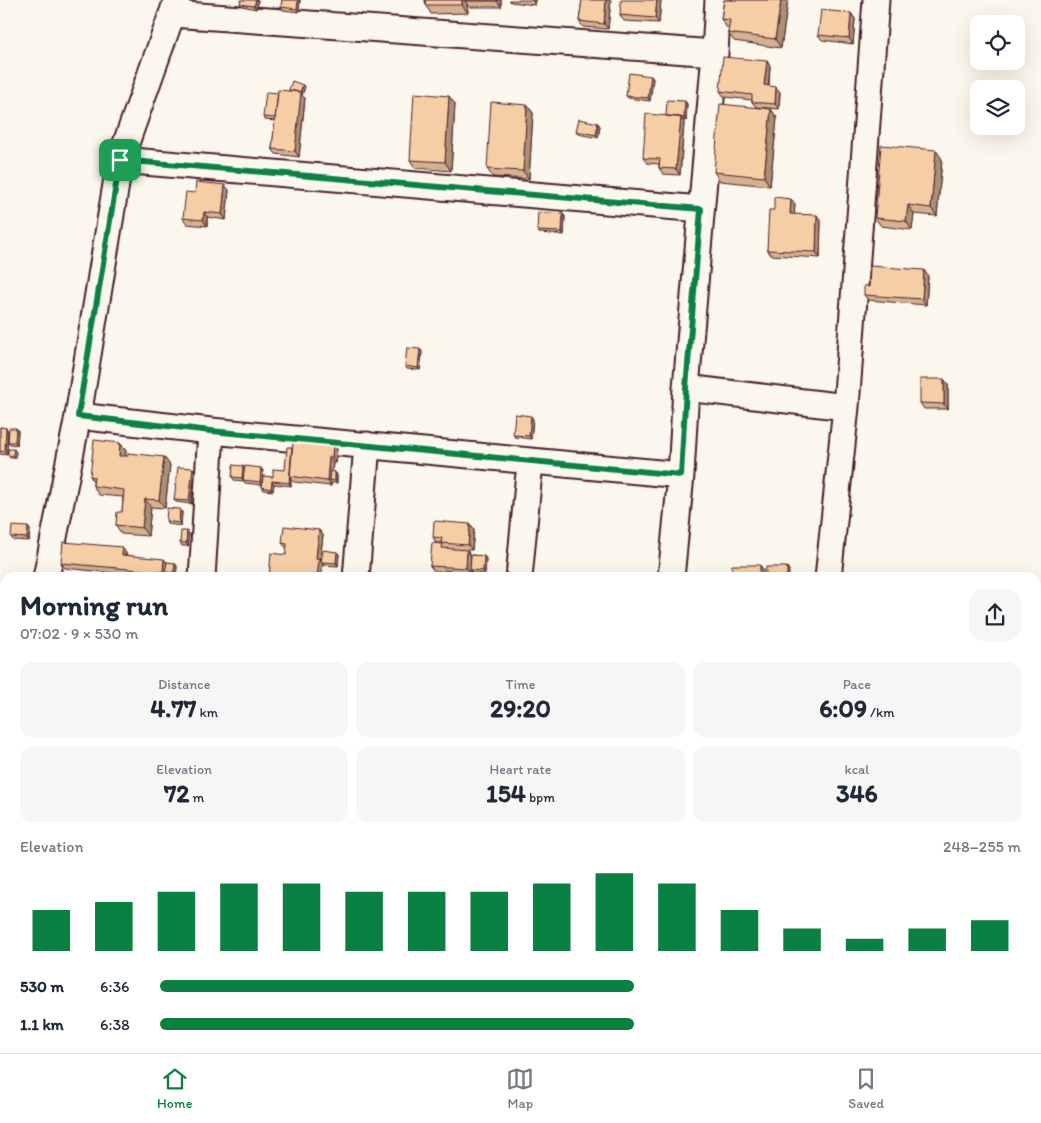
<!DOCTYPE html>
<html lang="en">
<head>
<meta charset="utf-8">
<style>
	body { margin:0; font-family:Itim,sans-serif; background:#f6f6f7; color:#1f2937; height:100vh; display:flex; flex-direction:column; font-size:19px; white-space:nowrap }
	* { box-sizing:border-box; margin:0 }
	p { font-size:16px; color:#747a83 }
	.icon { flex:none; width:28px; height:28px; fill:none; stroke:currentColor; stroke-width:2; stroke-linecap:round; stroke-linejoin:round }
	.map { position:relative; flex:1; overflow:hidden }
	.panel { position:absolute; left:0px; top:572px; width:1041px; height:481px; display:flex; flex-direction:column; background:#fff; border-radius:15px 15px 0 0; box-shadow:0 5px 20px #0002 }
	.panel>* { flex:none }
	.controls { position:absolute; left:970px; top:15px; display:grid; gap:10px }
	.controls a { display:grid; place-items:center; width:55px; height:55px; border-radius:10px; background:#fff; box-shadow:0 5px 20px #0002; font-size:25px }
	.pin { position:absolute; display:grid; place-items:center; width:42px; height:42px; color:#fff; margin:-21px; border-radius:10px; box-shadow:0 2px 8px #0006 }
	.round { display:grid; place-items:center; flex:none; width:52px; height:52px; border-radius:15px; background:#f6f6f7 }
	.overview { display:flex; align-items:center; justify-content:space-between; height:85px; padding:0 20px }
	h1 { font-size:28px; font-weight:700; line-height:38px }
	.figures { display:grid; grid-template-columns:repeat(3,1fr); gap:8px; height:85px; padding:5px 20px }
	.figures div { display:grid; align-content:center; border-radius:12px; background:#f6f6f7; text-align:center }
	.figures b { font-size:25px; font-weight:700 }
	.figures small { font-size:14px; font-weight:400 }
	.figures p { font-size:14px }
	.chart { height:140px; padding:10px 20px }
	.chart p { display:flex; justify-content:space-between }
	.chart svg { width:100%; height:90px; margin-top:5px; stroke:#0b8043; stroke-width:6 }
	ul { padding:0 20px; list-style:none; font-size:16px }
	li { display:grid; grid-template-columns:80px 60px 1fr; align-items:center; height:38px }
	li i { height:12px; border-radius:6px; background:#0b8043 }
	.tab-bar { display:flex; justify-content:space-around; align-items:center; height:70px; border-top:1px solid #e0e1e3; background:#fff; font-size:14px; color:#747a83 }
	.tab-bar a { display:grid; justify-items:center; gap:2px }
	.tab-bar .on { color:#0b8043 }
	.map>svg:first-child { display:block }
</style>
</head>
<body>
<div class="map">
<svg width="1041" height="1053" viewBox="0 0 1041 1053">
	<rect width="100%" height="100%" fill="#fbf7ec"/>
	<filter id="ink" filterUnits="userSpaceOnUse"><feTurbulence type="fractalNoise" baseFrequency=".02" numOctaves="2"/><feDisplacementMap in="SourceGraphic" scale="10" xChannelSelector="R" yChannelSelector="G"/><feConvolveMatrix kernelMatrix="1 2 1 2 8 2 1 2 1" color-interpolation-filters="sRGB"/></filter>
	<g filter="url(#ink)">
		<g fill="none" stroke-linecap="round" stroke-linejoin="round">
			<defs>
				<path id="minor" d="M 172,14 L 715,53
					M 120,160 L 701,209
					M 686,388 L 846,407
					M 78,416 L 211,431 L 681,475
					M 46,578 L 78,416 L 120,160 L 177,0
					M 202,578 L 211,431
					M 356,578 L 367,445
					M 519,578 L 530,462
					M 671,578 L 681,475 L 686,388 L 715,53 L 718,0
					M 828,578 L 846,407 L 876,0
					M 0,810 L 5,785
					M 0,939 L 5,939
					M 788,1053 L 788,1049"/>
			</defs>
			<use href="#minor" stroke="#4a1f2b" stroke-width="29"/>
			<use href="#minor" stroke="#fbf7ec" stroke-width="25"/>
		</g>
		<path fill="#d4b18f" stroke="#4a1f2b" d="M 258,0 L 256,9 L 242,6 L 240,4 Z
			M 282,0 L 300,0 L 299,12 L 283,10 L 281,7 Z
			M 425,0 L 501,0 L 501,7 L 469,7 L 467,4 L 468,13 L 431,14 L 426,5 Z
			M 509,0 L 535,0 L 535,5 L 511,2 Z
			M 582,0 L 611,0 L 608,29 L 583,27 L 579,21 Z
			M 661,0 L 659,23 L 624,21 L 620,15 Z
			M 724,0 L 788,0 L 781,48 L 734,41 L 728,33 L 729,28 L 727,28 L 721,19 Z
			M 851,13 L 855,19 L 853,44 L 822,40 L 818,35 Z
			M 767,61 L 770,66 L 769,86 L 780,92 L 779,109 L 756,107 L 752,102 L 752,100 L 724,97 L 720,91 Z
			M 651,76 L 653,79 L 650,101 L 628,98 L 626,96 Z
			M 303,85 L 305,87 L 302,95 L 305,98 L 299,157 L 276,154 L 272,149 L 275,121 L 265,120 L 263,117 L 278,93 L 290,91 L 289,90 Z
			M 685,101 L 687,104 L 686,121 L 683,120 L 684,123 L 680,175 L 663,174 L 659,168 L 659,164 L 647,163 L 643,158 L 666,116 Z
			M 455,104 L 451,171 L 415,168 L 410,160 Z
			M 527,105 L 533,113 L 529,179 L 493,177 L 487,169 Z
			M 771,109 L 777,118 L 770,186 L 720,181 L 714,172 Z
			M 600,126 L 598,138 L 578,134 L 576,131 Z
			M 942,159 L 937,216 L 914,214 L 912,230 L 881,226 L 875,218 Z
			M 229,190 L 226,220 L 207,217 L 207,226 L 187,224 L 183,218 L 195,193 Z
			M 791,199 L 795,204 L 794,214 L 821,221 L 820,258 L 771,255 L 767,250 L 774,210 Z
			M 565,216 L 564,235 L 539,233 L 537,231 Z
			M 928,276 L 926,305 L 868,300 L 864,295 L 869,287 Z
			M 420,349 L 422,352 L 420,370 L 407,369 L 405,366 Z
			M 944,379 L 948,385 L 948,409 L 924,409 L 920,403 Z
			M 533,419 L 531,439 L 515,437 L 513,435 Z
			M 0,427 L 6,428 L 8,431 L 7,455 L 0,454 Z
			M 16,428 L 18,431 L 17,445 L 10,444 L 8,442 Z
			M 120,443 L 126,451 L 125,456 L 170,465 L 165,508 L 151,507 L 148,536 L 121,534 L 116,525 L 122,512 L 123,497 L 99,495 L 93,486 L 93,481 L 90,476 Z
			M 337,449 L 335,463 L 333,463 L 332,472 L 335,472 L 337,475 L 337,483 L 331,483 L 331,486 L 294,482 L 291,479 L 291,486 L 274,484 L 273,491 L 264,490 L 262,487 L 273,477 L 285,470 Z
			M 16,452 L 15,458 L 10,458 L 8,455 Z
			M 193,468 L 195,471 L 191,504 L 176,502 L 174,500 Z
			M 261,468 L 263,471 L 262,485 L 245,483 L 244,481 L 234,480 L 232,477 L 245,469 Z
			M 182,512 L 181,526 L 168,524 L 166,521 Z
			M 470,524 L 474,530 L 472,550 L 467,550 L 471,555 L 484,556 L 486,559 L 485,574 L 472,573 L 470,570 L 470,574 L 453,573 L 454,574 L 434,571 L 430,566 L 442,544 L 442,543 L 436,543 L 433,537 Z
			M 28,527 L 30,530 L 29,541 L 13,540 L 11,537 Z
			M 319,530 L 323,535 L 320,561 L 323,564 L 321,578 L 269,578 L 286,555 L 287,549 L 282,543 Z
			M 187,531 L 189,534 L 188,546 L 182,546 L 180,543 Z
			M 126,553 L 126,555 L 167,562 L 177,566 L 176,576 L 167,575 L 167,578 L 161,578 L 65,568 L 61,563 Z
			M 339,554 L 338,566 L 323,565 L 321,562 Z
			M 0,944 L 5,945 L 5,994 L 0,994 Z
			M 198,1049 L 198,1053 L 184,1053 L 182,1050 Z
			M 207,1049 L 254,1049 L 254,1050 L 249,1050 L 213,1051 L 209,1051 Z
			M 402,1049 L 401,1053 L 369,1053 L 368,1050 Z"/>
		<path fill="#ac9074" stroke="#4a1f2b" d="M 256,0 L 258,0 L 256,9 L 254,6 Z
			M 298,0 L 300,0 L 299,12 L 297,9 Z
			M 462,0 L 467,0 L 465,1 L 467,4 L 468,13 L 462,5 Z
			M 497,0 L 501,0 L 501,7 L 497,1 Z
			M 532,0 L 535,0 L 535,5 Z
			M 606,0 L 611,0 L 608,29 L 604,24 Z
			M 657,0 L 661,0 L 659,23 L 655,18 Z
			M 781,0 L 788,0 L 781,48 L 775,39 Z
			M 851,13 L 855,19 L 853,44 L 849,38 Z
			M 767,61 L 770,66 L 768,91 L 764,85 Z
			M 651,76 L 653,79 L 650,101 L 648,98 Z
			M 303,85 L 305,87 L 302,95 L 305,98 L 299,157 L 295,151 L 300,94 Z
			M 776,87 L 780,92 L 779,109 L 775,104 Z
			M 449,96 L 455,104 L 451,171 L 445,162 Z
			M 685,101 L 687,104 L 686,121 L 684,118 Z
			M 527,105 L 533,113 L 529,179 L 523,171 Z
			M 771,109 L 777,118 L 770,186 L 764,177 Z
			M 681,117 L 684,123 L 680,175 L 676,169 Z
			M 598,123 L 600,126 L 598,138 L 596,135 Z
			M 936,150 L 942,159 L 937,216 L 931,208 Z
			M 225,185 L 229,190 L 226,220 L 222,214 Z
			M 791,199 L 795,204 L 794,219 L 790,214 Z
			M 908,205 L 914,214 L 912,230 L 906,221 Z
			M 204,212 L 207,217 L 207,226 L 203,220 Z
			M 563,214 L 565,216 L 564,235 L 562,232 Z
			M 817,215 L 821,221 L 820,258 L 816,252 Z
			M 924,270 L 928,276 L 926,305 L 922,299 Z
			M 420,349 L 422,352 L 420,370 L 418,368 Z
			M 944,379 L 948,385 L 948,409 L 944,404 Z
			M 531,416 L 533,419 L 531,439 L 529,436 Z
			M 6,428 L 8,431 L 7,455 L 5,452 Z
			M 16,428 L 18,431 L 17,445 L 15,442 Z
			M 120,443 L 126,451 L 125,464 L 119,456 Z
			M 333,444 L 337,449 L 335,463 L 332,457 Z
			M 292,447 L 290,476 L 291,479 L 291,486 L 289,483 Z
			M 14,449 L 16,452 L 15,458 L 13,456 Z
			M 164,457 L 170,465 L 165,508 L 159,500 Z
			M 329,457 L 333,463 L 331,480 L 329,480 L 331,483 L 331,486 L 327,481 Z
			M 243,466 L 245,469 L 244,481 L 242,478 Z
			M 193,468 L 195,471 L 191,504 L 189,501 Z
			M 261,468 L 263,471 L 262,485 L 260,482 Z
			M 335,472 L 337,475 L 337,483 L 335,481 Z
			M 272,481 L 274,484 L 273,491 L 271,489 Z
			M 145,499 L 151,507 L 148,536 L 142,528 Z
			M 180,509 L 182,512 L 181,526 L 179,523 Z
			M 470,524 L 474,530 L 472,550 L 468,545 Z
			M 28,527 L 30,530 L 29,541 L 27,538 Z
			M 319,530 L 323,535 L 320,561 L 323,564 L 321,578 L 317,578 L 316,558 Z
			M 187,531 L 189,534 L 188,546 L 186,543 Z
			M 122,547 L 126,553 L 126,560 L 122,555 Z
			M 467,550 L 471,556 L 470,574 L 466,568 Z
			M 337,552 L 339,554 L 338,566 L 336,563 Z
			M 484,556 L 486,559 L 485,574 L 483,571 Z
			M 164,559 L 168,564 L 165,572 L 167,575 L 167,578 L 163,572 Z
			M 175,563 L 177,566 L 176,576 L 174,573 Z
			M 760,565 L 764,571 L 764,578 L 760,578 Z
			M 787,567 L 789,570 L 789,578 L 787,578 Z
			M 452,571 L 454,574 L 453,578 L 451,578 Z
			M 173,1049 L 177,1049 L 177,1053 L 172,1053 Z
			M 244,1049 L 248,1049 L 248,1053 L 244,1053 Z
			M 357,1049 L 363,1049 L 363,1053 L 356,1053 Z
			M 397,1049 L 402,1049 L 401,1053 L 397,1053 Z
			M 512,1049 L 515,1049 L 516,1050 L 516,1053 L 511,1053 Z
			M 647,1049 L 652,1049 L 651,1053 L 647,1053 Z
			M 870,1049 L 874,1049 L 874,1053 L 870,1053 Z"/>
		<path fill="#f6cea6" stroke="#4a1f2b" d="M 241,0 L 256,0 L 254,6 L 240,4 Z
			M 282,0 L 298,0 L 297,9 L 281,7 Z
			M 425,0 L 462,0 L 462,5 L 426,5 Z
			M 465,0 L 497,0 L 497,1 L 465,1 Z
			M 582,0 L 606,0 L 604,24 L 579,21 Z
			M 621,0 L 657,0 L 655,18 L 620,15 Z
			M 724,0 L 781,0 L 775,39 L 728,33 L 730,20 L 721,19 Z
			M 821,10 L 851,13 L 849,38 L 818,35 Z
			M 723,57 L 767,61 L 764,85 L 776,87 L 775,104 L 752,102 L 752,95 L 720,91 Z
			M 629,73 L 651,76 L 648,98 L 626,96 Z
			M 292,81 L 303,85 L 300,92 L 289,90 Z
			M 278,90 L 301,92 L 295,151 L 272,149 Z
			M 266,92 L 278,93 L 275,118 L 263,117 Z
			M 414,93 L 449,96 L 445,162 L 410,160 Z
			M 667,100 L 685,101 L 684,118 L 666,116 Z
			M 491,102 L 527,105 L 523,171 L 487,169 Z
			M 720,104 L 771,109 L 764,177 L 714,172 Z
			M 646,114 L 681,117 L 676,169 L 659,168 L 660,159 L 643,158 Z
			M 579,119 L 598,123 L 596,135 L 576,131 Z
			M 881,145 L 936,150 L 931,208 L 908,205 L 906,221 L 875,218 Z
			M 196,182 L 225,185 L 222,214 L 204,212 L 203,220 L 183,218 L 186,192 L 195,193 Z
			M 774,197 L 791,199 L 790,214 L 817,215 L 816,252 L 767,250 L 769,210 L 774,210 Z
			M 538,212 L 563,214 L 562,232 L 537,231 Z
			M 870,266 L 924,270 L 922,299 L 864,295 L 864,285 L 869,287 Z
			M 407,348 L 420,349 L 418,368 L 405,366 Z
			M 920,379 L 944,379 L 944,404 L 920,403 Z
			M 515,414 L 531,416 L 529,436 L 513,435 Z
			M 0,427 L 6,428 L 5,452 L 0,451 Z
			M 9,428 L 16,428 L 15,442 L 8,442 Z
			M 94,440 L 120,443 L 119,456 L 128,456 L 128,453 L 164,457 L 159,500 L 145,499 L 142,528 L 116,525 L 117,512 L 122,512 L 124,490 L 93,486 L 94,477 L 90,476 Z
			M 293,442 L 333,444 L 332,457 L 329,457 L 327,481 L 290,476 Z
			M 287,447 L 292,447 L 289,483 L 272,481 L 271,489 L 262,487 L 263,476 L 273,477 L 273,469 L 285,470 Z
			M 8,449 L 14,449 L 13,456 L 8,455 Z
			M 233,465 L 243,466 L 242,478 L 232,477 Z
			M 245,466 L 261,468 L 260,482 L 243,480 Z
			M 178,467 L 193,468 L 189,501 L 174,500 Z
			M 330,471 L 335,472 L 335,481 L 329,480 Z
			M 167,508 L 180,509 L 179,523 L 166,521 Z
			M 434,521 L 470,524 L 468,545 L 441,543 L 442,538 L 433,537 Z
			M 12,526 L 28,527 L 27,538 L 11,537 Z
			M 284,526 L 319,530 L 316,558 L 319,559 L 317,578 L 269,578 L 271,553 L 286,555 L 287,544 L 282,543 Z
			M 181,531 L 187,531 L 186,543 L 180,543 Z
			M 63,542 L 122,547 L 122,555 L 164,559 L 163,572 L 61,563 Z
			M 432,543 L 443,544 L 442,548 L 467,550 L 466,568 L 430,566 Z
			M 323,550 L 337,552 L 336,563 L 321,562 Z
			M 471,555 L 484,556 L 483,571 L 470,570 Z
			M 167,562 L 175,563 L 174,573 L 165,572 Z
			M 732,565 L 760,565 L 760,578 L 732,578 Z
			M 766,567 L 787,567 L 787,578 L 766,578 Z
			M 444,570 L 452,571 L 451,578 L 444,578 Z
			M 0,944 L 5,945 L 5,964 L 0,963 Z
			M 0,966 L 5,966 L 5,989 L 0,989 Z
			M 142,1049 L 173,1049 L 172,1053 L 141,1053 Z
			M 182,1049 L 196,1049 L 196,1052 L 182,1050 Z
			M 213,1049 L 244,1049 L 244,1053 L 212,1053 Z
			M 307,1049 L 357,1049 L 356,1053 L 307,1053 Z
			M 368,1049 L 397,1049 L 397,1053 L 379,1053 L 379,1052 L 368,1050 Z
			M 486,1049 L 512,1049 L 511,1053 L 486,1053 Z
			M 620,1049 L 647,1049 L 647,1053 L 620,1053 Z
			M 797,1049 L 851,1049 L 850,1053 L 797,1053 Z
			M 853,1049 L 870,1049 L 870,1053 L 853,1053 Z"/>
	</g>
	<g fill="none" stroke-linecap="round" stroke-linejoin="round" filter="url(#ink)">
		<defs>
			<path id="route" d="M 120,160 L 701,209 L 686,388 L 681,475 L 211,431 L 78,416 Z"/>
		</defs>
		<use href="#route" stroke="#fff" stroke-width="10"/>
		<use href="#route" stroke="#0b8043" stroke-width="6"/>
	</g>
</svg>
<div class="controls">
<a><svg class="icon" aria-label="locate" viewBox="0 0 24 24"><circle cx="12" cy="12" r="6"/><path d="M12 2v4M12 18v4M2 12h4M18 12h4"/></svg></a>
<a><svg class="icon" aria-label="layers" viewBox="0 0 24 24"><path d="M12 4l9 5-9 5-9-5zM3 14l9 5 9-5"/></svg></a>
</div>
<div class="pin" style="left:120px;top:160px;background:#1e9e55"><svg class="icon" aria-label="arrive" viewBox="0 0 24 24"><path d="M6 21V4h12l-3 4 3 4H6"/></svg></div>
<section class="panel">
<div class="overview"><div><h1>Morning run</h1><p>07:02 · 9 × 530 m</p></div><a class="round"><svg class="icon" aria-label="share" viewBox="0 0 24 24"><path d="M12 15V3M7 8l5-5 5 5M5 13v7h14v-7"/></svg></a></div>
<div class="figures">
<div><p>Distance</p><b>4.77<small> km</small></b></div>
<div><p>Time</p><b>29:20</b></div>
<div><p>Pace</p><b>6:09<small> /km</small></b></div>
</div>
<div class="figures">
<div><p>Elevation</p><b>72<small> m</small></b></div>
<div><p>Heart rate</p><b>154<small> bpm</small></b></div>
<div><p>kcal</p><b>346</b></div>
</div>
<div class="chart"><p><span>Elevation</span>248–255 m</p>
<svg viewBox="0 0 160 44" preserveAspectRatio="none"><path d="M5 44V24M15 44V20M25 44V15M35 44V11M45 44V11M55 44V15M65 44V15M75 44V15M85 44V11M95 44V6M105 44V11M115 44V24M125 44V33M135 44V38M145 44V33M155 44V29"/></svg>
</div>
<ul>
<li><b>530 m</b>6:36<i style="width:55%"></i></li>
<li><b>1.1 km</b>6:38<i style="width:55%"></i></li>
</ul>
</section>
</div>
<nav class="tab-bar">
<a class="on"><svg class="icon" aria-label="home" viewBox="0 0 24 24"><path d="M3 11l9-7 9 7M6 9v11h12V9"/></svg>Home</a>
<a><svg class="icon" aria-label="map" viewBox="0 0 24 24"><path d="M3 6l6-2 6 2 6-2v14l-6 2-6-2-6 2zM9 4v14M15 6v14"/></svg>Map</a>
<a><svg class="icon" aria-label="saved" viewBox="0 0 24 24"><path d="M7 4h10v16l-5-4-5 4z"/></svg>Saved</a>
</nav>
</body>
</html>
